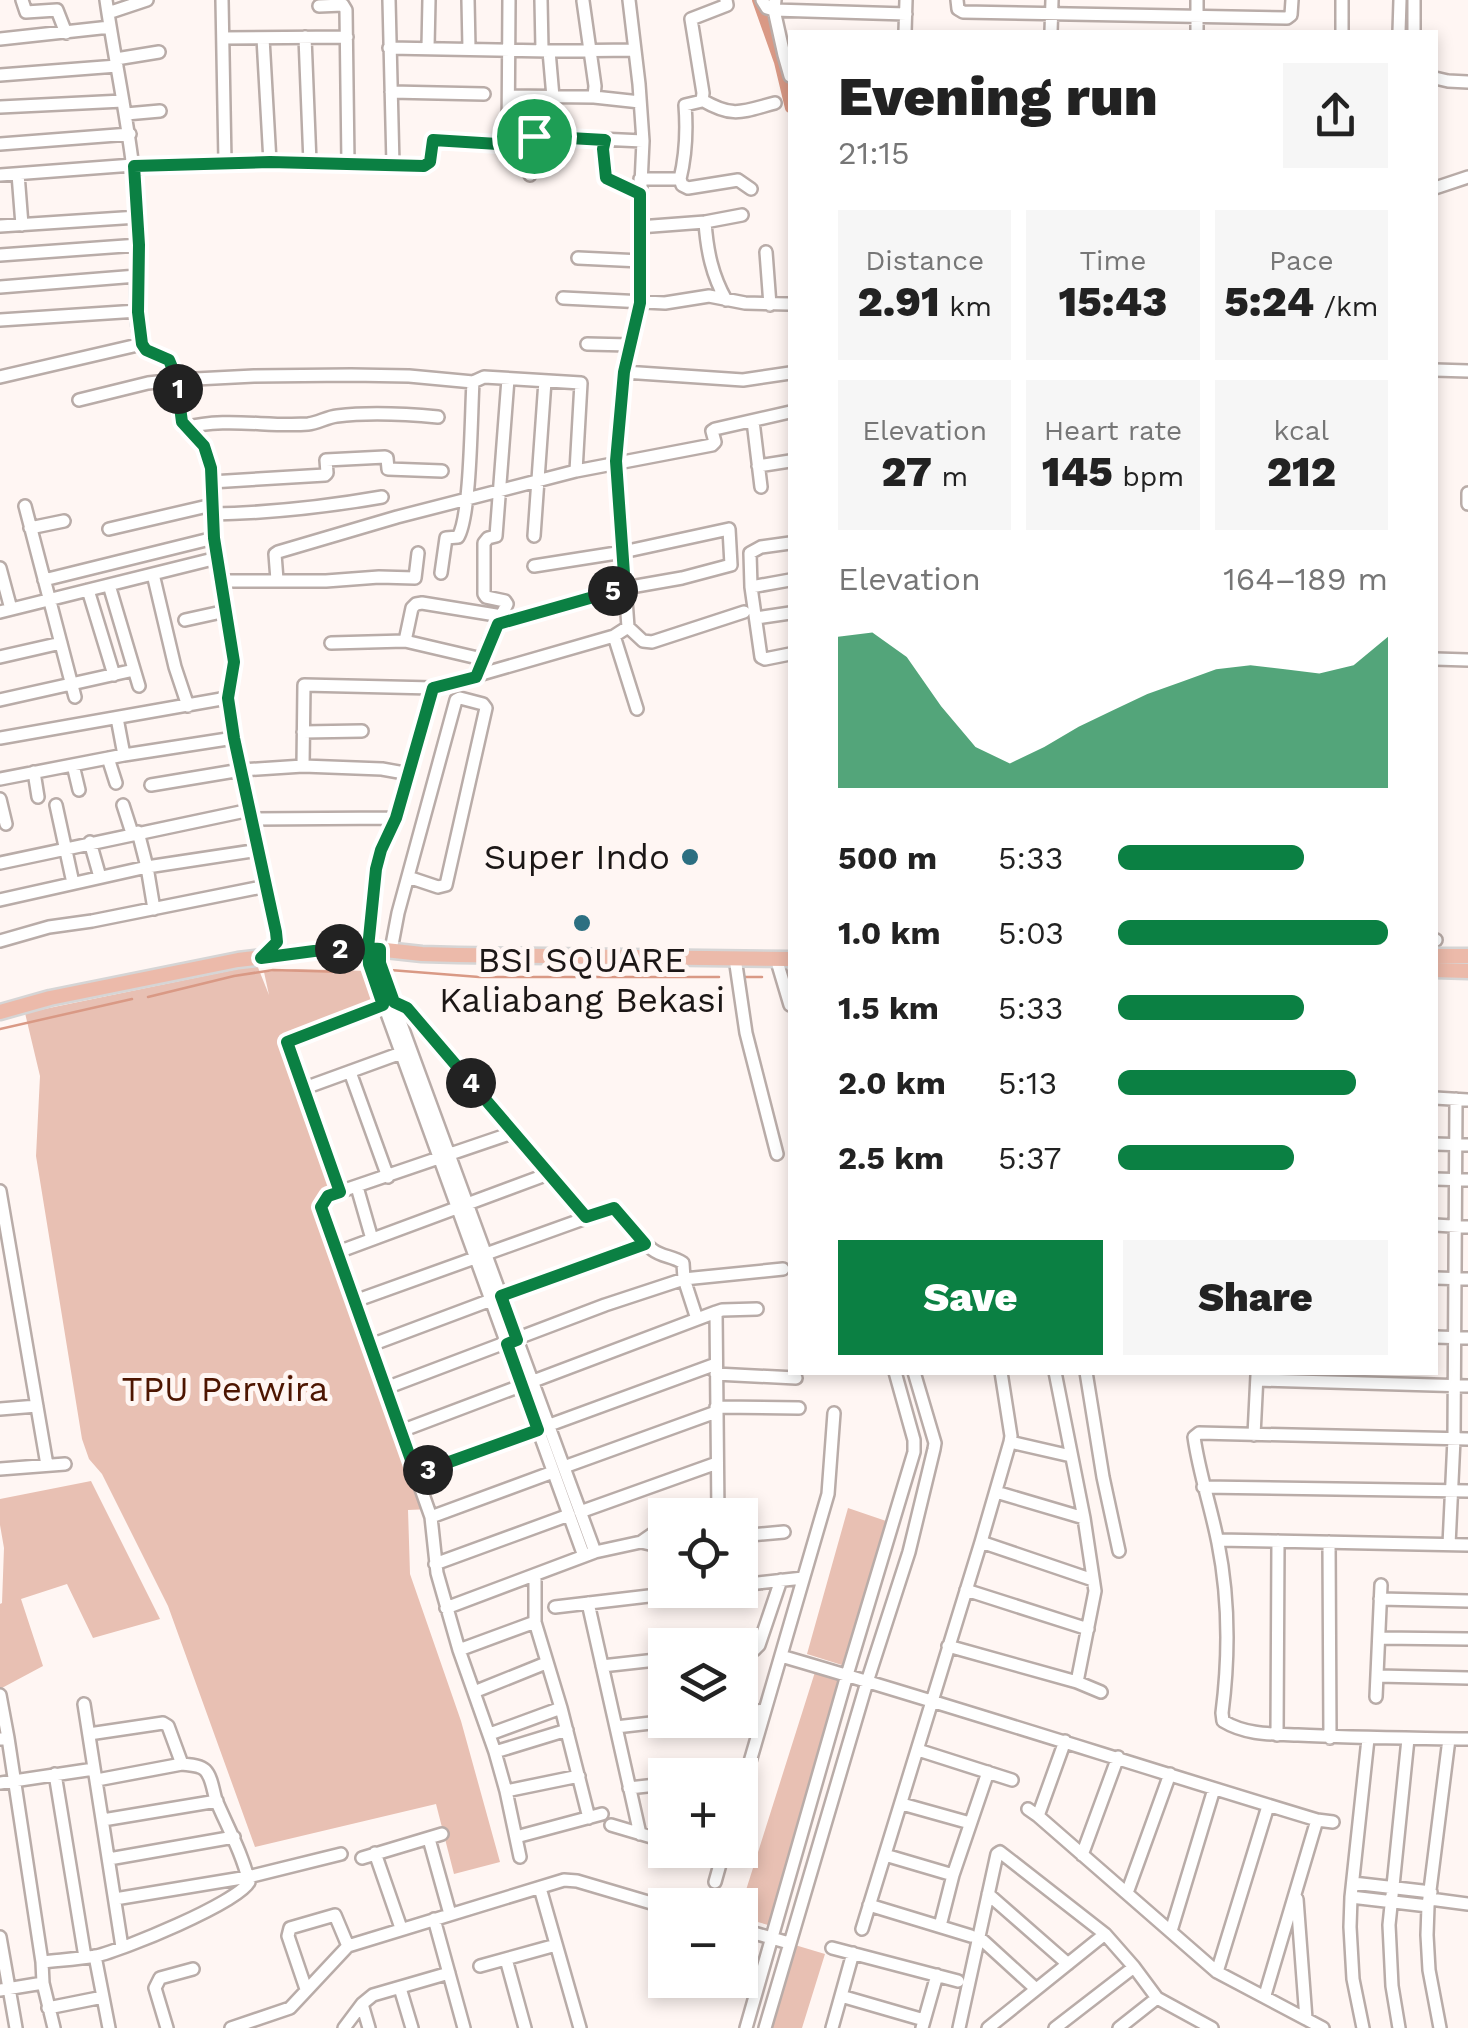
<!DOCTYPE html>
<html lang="en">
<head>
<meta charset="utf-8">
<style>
	body { margin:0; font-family:"Work Sans",sans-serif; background:#f6f6f6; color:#222; height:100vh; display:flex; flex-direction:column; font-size:38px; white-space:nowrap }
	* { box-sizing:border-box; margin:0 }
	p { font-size:32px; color:#767676 }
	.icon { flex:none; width:55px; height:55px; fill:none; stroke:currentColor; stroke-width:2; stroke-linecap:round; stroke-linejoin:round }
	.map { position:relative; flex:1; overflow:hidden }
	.drawer { position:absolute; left:788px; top:30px; width:650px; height:1345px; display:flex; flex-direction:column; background:#fff; border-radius:0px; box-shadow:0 5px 15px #0003 }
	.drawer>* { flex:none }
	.controls { position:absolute; left:648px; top:1498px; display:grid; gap:20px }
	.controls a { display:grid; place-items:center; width:110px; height:110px; border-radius:0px; background:#fff; box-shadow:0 5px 15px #0003; font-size:50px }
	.pin { position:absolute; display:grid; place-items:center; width:85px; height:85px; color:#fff; margin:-42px; border:5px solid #fff; border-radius:50%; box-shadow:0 2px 10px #0007 }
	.km { position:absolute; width:50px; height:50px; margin:-25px; border-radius:50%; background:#222; color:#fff; font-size:28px; line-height:50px; text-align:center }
	.round { display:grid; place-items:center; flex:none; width:105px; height:105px; border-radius:0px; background:#f6f6f6 }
	.summary { display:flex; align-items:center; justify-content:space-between; height:170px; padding:0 50px }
	h1 { font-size:55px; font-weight:800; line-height:75px }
	.metrics { display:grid; grid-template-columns:repeat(3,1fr); gap:15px; height:170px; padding:10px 50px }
	.metrics div { display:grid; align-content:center; border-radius:0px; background:#f6f6f6; text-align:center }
	.metrics b { font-size:42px; font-weight:800 }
	.metrics small { font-size:28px; font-weight:400 }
	.metrics p { font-size:28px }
	.chart { height:280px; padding:20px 50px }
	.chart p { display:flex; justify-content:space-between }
	.chart svg { width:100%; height:180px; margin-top:10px; fill:#0b8043; opacity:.7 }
	.button { display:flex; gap:20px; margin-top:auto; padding:20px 50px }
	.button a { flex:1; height:115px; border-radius:0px; background:#0b8043; color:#fff; font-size:40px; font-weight:800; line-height:115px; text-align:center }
	.button a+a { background:#f6f6f6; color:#222 }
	ul { padding:0 50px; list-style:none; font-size:32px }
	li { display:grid; grid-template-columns:160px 120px 1fr; align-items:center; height:75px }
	li i { height:25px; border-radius:12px; background:#0b8043 }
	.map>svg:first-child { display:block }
</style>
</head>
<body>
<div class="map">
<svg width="1468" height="2028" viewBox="0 0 1468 2028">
	<rect width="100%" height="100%" fill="#fff6f3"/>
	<path fill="#e8c0b3" d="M 257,965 L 269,995 L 264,972 L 295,969 L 370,971 L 383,1005 L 286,1042 L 334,1177 L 316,1205 L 431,1509 L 408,1510 L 410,1574 L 461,1721 L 500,1862 L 454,1874 L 436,1804 L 255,1847 L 168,1606 L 102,1474 L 89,1459 L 82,1439 L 36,1156 L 40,1076 L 25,1013 Z
		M 91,1481 L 160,1619 L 93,1638 L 67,1584 L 21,1599 L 43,1666 L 0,1689 L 0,1604 L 2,1603 L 4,1548 L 0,1525 L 0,1499 Z
		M 848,1508 L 889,1522 L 845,1666 L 807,1654 Z
		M 815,1672 L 840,1680 L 768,1925 L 740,1917 L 740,1909 Z
		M 795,1945 L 825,1954 L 802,2028 L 770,2028 Z"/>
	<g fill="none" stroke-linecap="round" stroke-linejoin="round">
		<path stroke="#d99985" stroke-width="2.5" d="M 390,970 L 479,977 L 719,977
			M 743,977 L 762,977
			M 148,997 L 234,976 L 273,970 L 346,972
			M 0,1029 L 132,999"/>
		<path stroke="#d99985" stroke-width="10" d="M 757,0 L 779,62 L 790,108"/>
		<defs>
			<path id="minor" d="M 22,0 L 26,12 L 57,10 L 66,33
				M 106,0 C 119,90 142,177 137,269 C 137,287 134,330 143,345 C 148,354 161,356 169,360 L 176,377 L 182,422 L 204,446 L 211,468 L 214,538 L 234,662 L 227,698 L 234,738 L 276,932 L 277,941 L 261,957
				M 222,0 L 225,162
				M 389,0 L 393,165
				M 468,0 L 469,48
				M 541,0 L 542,49
				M 762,0 L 767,8 L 774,10 L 784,55 L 790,57
				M 775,0 L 774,10 L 906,14
				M 957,0 L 958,9 L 963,12 L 1287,18 L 1291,15 L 1292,0
				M 583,1 L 595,86 L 594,97
				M 319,6 L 343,5 L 346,10 L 348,163
				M 108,13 L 147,0
				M 905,32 L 906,0
				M 1051,32 L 1052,0
				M 1197,32 L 1197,0
				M 1342,32 L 1342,0
				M 1399,32 L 1400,0
				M 1414,32 L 1414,0
				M 305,37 L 310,163
				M 223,38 L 347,37
				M 263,38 L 270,162
				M 0,39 L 110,27
				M 428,47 L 429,0
				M 389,48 L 549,51 L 635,50
				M 549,51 L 553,97
				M 784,55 L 790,76
				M 116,59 L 159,52
				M 0,75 L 117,66
				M 1435,78 L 1448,81 L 1468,82
				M 391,92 L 484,94
				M 509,96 L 594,97 L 640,102
				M 702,100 C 733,118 741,112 775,103
				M 0,107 L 123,101
				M 126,114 L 160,111
				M 605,140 L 603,156 L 605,178 L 640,193
				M 0,144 L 130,134
				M 18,174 L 22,225
				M 0,175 L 133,165 L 225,162 L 424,165 L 429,163 L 433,140 L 458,140 L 508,145 L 509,0
				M 530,175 L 531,138 L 534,136 L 643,141
				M 640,179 L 680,179 L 682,185 L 688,188 L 738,180 L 751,189
				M 680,179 C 686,154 687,130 685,105 L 702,101 L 703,93 L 691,19 L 727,5 L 726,0
				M 1435,188 L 1468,177
				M 705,222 C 707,251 712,275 726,300
				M 0,226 L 138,217
				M 639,227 L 705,222 L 742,215
				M 766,252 L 770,305
				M 0,255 L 139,245
				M 578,258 L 641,261
				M 0,287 L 137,276
				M 563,298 L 665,303 L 709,296 L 745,303 L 790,304
				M 0,320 L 138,311
				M 587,344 L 630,345
				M 1435,370 L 1468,371
				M 624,372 L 743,380 L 790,373
				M 0,377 L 142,344
				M 79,400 L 148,383 L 176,380 L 254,376 L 351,375 L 409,376 L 473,382 L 484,377 L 581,383 L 576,471
				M 753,421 L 761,487
				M 185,428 C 225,417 267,427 308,424 C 318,423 327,417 337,416 C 370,412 406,414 438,417
				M 758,466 L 790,461
				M 211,482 L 325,475 L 327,473 L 326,460 L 385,457 L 387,458 L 388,469 L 442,471
				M 1468,493 L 1468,504
				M 25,506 L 75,697
				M 213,514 C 270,513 325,507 382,497
				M 30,528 L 64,521
				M 109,529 L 212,505
				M 534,536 L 545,381
				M 790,543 L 761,547 L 750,553 L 751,587 L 761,657 L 765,659 L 790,654
				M 0,568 L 11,609
				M 441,573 L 446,538 L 458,537 C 471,516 471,413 473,382
				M 153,574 L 175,667 L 188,706
				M 44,580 L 214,538
				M 277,580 L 275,554 L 278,552 L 397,517 L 576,471 L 712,445 L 715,442 L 712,431 L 715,429 L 790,412
				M 221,581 L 326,581 L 379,577 L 415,578 L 418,553
				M 109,585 L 139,686
				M 751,587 L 790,580
				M 88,590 L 114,675
				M 0,612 L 217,558
				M 756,618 L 790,613
				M 185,620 L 226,611
				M 498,624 L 625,588 L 682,578 L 731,565 L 729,529 L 623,552 L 534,566
				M 628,627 L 643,641 L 652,642 L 744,612
				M 614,636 L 637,709
				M 331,643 L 405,641
				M 0,657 L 61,643
				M 482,659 L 405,641 L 412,608 L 416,604 L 422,603 L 502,616
				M 1435,659 L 1468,660
				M 476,677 L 489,641 L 507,604 L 505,601 L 486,597 L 484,594 L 484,543 L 488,538 L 496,536 L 508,379
				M 433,688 L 410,774 L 396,818 L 381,850 L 376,869 L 367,948 L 369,964 L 584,1556
				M 0,700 L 134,670
				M 117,718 L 124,755
				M 303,732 L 362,731
				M 0,738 L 227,698
				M 108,758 L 116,783
				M 73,765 L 79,790
				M 34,772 L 38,797
				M 410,774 L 382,769 L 303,766 L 304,685 L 433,688 L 614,636 L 628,627 L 616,461 L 624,372 L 640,303 L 639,227 L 643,141 L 639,84 L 629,0
				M 0,779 L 124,755 L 234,738
				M 151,785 L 241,770 L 303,766
				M 0,799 L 6,824
				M 56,805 L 73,883
				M 123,805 L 132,833
				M 252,819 L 396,818
				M 138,832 L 147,867 L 154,909
				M 90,842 L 100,877
				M 0,863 L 250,810
				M 0,900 L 147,867 L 259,850
				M 1435,940 L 1436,940
				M 0,941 L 49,927 L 92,921 L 267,886
				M 380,949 L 380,963 L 386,983 L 595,1552
				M 391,950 L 398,913 L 456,700 L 460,698 L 483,704 L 486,708 L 446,885 L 438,887 L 408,877
				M 735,958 L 746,1033 L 777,1154
				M 776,958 L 790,1005
				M 350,1072 L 388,1177
				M 302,1089 L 401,1053
				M 1435,1098 L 1468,1100
				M 512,1133 L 327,1196 L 321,1207 L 431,1517 L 437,1573 L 459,1650 L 495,1752 L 506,1791 L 520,1857
				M 1435,1144 L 1468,1145
				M 1435,1179 L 1468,1180
				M 357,1187 L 372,1239
				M 0,1191 L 47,1465
				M 340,1192 L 287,1042 L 393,1002 L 407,1008 L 586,1217
				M 1435,1225 L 1468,1227
				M 338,1252 L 548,1174
				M 1435,1278 L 1468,1279
				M 501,1296 L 645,1244
				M 355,1301 L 614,1208 C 628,1221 637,1239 653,1250 C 662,1257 673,1256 683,1263 L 684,1279 L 697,1319
				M 716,1312 L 722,1310 L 757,1309
				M 1435,1337 L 1468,1338
				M 371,1345 L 491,1300
				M 1055,1372 L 1084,1518 L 1095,1591 L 1077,1682
				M 1086,1372 L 1103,1477 L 1119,1551
				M 716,1374 L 796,1378
				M 1257,1380 L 1468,1386
				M 386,1388 L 605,1305 L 684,1279 L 783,1269
				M 716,1407 L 799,1408
				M 0,1409 L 37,1406
				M 401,1431 L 716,1312 L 718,1515
				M 1254,1435 L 1257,1375
				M 1468,1439 L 1199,1433 L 1194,1437 C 1199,1473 1211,1507 1218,1543 C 1229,1598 1229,1658 1222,1713 L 1223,1721 C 1246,1735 1272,1734 1298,1735 C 1355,1738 1411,1738 1468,1739
				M 1010,1442 L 1071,1456
				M 564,1467 L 716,1412
				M 0,1469 L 65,1464
				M 416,1474 L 716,1364
				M 1203,1487 L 1468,1491
				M 996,1492 L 1084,1518
				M 580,1512 L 717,1463
				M 431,1517 L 553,1472
				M 740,1536 L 784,1532
				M 1218,1540 L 1468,1545
				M 641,1542 L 654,1545 L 665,1544
				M 981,1542 L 1093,1580
				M 1329,1542 L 1330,1738
				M 1449,1545 L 1454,1439 L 1456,1099
				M 435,1564 L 569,1515
				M 535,1575 L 535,1622 L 561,1708 L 589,1818
				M 740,1585 L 803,1578
				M 966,1590 L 1088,1629
				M 1380,1599 L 1468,1601
				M 588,1603 L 640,1834
				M 555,1607 L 700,1590
				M 446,1608 L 595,1552 L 641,1542 L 654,1533 L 665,1529
				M 1379,1638 L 1468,1639
				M 948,1646 L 1077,1682 L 1101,1692
				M 459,1650 L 535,1622
				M 740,1652 L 754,1650 L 759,1645 L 781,1580
				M 781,1656 C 960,1708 1138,1766 1317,1820 L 1333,1822
				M 602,1666 L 665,1659
				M 1377,1676 L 1468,1678
				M 474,1692 L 546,1663
				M 0,1695 L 8,1738
				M 1376,1697 L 1381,1585
				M 84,1704 L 122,1947
				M 740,1713 L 765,1710
				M 616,1727 L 677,1720
				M 490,1734 L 561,1708
				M 1277,1735 L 1278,1541
				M 0,1739 L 8,1738 L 42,1962 L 43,1983 L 54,2028
				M 918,1750 L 1012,1780
				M 495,1752 L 567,1730
				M 55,1774 L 85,1957
				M 97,1780 L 182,1764
				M 0,1783 L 94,1769
				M 629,1788 L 665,1784
				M 506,1791 L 579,1776
				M 740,1796 L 828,1494 L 834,1413
				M 902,1804 L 970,1823
				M 1028,1809 L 1038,1816 L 1217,1972 L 1323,2028
				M 1038,1816 L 1065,1741
				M 103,1820 L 217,1801
				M 611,1825 L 665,1841
				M 516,1837 L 602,1814
				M 429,1839 L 450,1914
				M 660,1840 L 665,1818
				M 695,1850 L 722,1858
				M 375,1853 L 401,1928
				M 885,1855 L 953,1875
				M 1082,1855 L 1118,1757
				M 362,1858 L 442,1834
				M 109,1859 L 234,1837
				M 715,1882 L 724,1850
				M 1353,1883 L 1431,1892
				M 540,1888 L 580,2028
				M 1127,1893 L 1170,1774
				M 988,1894 L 1068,1964
				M 1351,1897 L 1428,1906
				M 115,1899 L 248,1877 L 341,1854
				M 1297,1899 L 1306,2019
				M 1430,1899 L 1468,1904
				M 869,1905 L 971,1936
				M 434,1919 L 464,2028
				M 940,1926 L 953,1875 L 988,1772
				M 740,1929 L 789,1943
				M 862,1929 L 981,1542 L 1010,1442 L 1011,1436 L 1001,1372
				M 1171,1931 L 1214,1789
				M 0,1937 L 16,2028
				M 979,1937 L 1036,1989
				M 832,1948 L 958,1981
				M 506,1959 L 525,2028
				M 42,1962 C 60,1960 79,1959 96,1956 C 123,1950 237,1903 249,1882 C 242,1853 228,1828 216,1800 C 213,1791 212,1777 205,1770 C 200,1765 189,1765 182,1764 L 168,1726 L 163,1723 L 89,1734
				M 480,1966 L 556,1945
				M 1217,1972 L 1268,1806
				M 400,1988 L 412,2028
				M 306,1989 L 288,1936 L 290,1928 L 335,1915 L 348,1946
				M 0,1990 L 43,1983
				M 1265,1995 L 1317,1820
				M 841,1996 L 924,2020
				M 103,1997 L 109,2028
				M 362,2004 L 369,2028
				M 48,2008 L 103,1997 L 95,1956
				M 167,2028 L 155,1988 L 160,1978 L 193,1969
				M 231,2028 L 290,2008 L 348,1946 L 564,1880 L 577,1881 L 665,1907
				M 344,2028 L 362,2004 L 373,1995 L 449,1973
				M 746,2028 L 847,1675 L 914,1452 L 914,1440 L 895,1372
				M 765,2028 L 867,1682 L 909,1552 L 934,1449 L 935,1443 L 914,1372
				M 832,2028 L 853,1953
				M 922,2028 L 937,1975
				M 959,2028 L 997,1854 L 1000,1852 L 1105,1934 L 1134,1967 L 1157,1998 L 1212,2028
				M 988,2028 L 1105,1934
				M 1055,2028 L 1134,1967
				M 1119,2028 L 1157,1998
				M 1363,2028 L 1353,1979 L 1350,1927 L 1351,1897 L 1368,1739
				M 1399,2028 L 1392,1986 L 1389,1925 L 1408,1739
				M 1440,2028 L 1429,1970 L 1427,1935 L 1428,1906 L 1449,1739"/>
			<path id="major" d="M 1435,956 L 1468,956
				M 1435,970 L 1468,971
				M 0,1012 L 50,998 L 238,960 L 314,951 L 367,948 L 422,954 L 458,955 L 790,959"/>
		</defs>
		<use href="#minor" stroke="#b9aca8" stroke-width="16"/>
		<use href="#major" stroke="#d6d5d5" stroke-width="19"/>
		<use href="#minor" stroke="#fff" stroke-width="11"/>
		<use href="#major" stroke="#ecbaaa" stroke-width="14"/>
	</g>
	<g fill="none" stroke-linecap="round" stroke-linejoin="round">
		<defs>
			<path id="route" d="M 534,136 L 530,138 L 530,146 L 433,140 L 430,162 L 424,166 L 270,162 L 134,166 L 139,245 L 138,312 L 142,344 L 146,350 L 169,360 L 176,377 L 182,422 L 204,446 L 211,468 L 214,538 L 234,662 L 228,698 L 234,738 L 276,932 L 277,942 L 261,958 L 314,951 L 368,948 L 369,964 L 383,1005 L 287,1042 L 340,1192 L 328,1196 L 321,1207 L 416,1474 L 538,1430 L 507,1344 L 517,1340 L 501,1296 L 645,1244 L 614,1208 L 586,1217 L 407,1008 L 394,1002 L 380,963 L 380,949 L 368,948 L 376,869 L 381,850 L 396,818 L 433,688 L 476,677 L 498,624 L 625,588 L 616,461 L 624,372 L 640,303 L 640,194 L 606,178 L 603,149 L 605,140 L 534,136"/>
		</defs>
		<use href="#route" stroke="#fff" stroke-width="20"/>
		<use href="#route" stroke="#0b8043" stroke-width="12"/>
	</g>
	<g fill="#2c6f81" stroke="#fff6f3" stroke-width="4">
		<circle cx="690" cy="857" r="10"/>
		<circle cx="582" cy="923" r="10"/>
	</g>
	<g text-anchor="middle" stroke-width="10" stroke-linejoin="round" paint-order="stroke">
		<g font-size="35" fill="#1c1716" stroke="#fff6f3" text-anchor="end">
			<text x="670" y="869">Super Indo</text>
			<text x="582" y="972" text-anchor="middle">BSI SQUARE<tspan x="582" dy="40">Kaliabang Bekasi</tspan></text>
		</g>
		<g font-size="35" fill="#4d1501" stroke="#fff6f3">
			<text x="225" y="1401">TPU Perwira</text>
		</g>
	</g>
</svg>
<div class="controls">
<a><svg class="icon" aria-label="locate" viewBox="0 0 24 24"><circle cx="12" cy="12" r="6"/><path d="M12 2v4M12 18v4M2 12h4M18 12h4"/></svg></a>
<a><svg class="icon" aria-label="layers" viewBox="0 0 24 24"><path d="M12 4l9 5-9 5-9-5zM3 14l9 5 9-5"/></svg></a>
<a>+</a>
<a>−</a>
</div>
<div class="pin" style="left:534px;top:136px;background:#1e9e55"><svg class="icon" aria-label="arrive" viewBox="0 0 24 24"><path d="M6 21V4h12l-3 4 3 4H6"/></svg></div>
<b class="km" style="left:178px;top:389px">1</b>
<b class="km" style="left:340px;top:949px">2</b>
<b class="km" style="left:428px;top:1470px">3</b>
<b class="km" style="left:471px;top:1083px">4</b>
<b class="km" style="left:613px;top:591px">5</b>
<section class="drawer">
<div class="summary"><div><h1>Evening run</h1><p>21:15</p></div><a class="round"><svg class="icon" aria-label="share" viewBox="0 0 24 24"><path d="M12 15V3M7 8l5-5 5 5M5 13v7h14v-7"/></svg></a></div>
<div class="metrics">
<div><p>Distance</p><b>2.91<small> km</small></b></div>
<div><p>Time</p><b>15:43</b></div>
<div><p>Pace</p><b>5:24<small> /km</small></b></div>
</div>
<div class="metrics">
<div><p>Elevation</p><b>27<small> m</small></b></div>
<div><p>Heart rate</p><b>145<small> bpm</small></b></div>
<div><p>kcal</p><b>212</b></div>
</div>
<div class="chart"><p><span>Elevation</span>164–189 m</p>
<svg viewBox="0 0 160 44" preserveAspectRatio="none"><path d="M0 44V7L10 6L20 12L30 24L40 34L50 38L60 34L70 29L80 25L90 21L100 18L110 15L120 14L130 15L140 16L150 14L160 7V44z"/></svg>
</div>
<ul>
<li><b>500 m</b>5:33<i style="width:69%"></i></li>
<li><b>1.0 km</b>5:03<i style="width:100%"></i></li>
<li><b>1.5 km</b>5:33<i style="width:69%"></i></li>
<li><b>2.0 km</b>5:13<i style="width:88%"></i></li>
<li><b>2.5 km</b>5:37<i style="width:65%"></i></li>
</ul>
<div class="button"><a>Save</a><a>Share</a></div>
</section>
</div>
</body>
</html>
